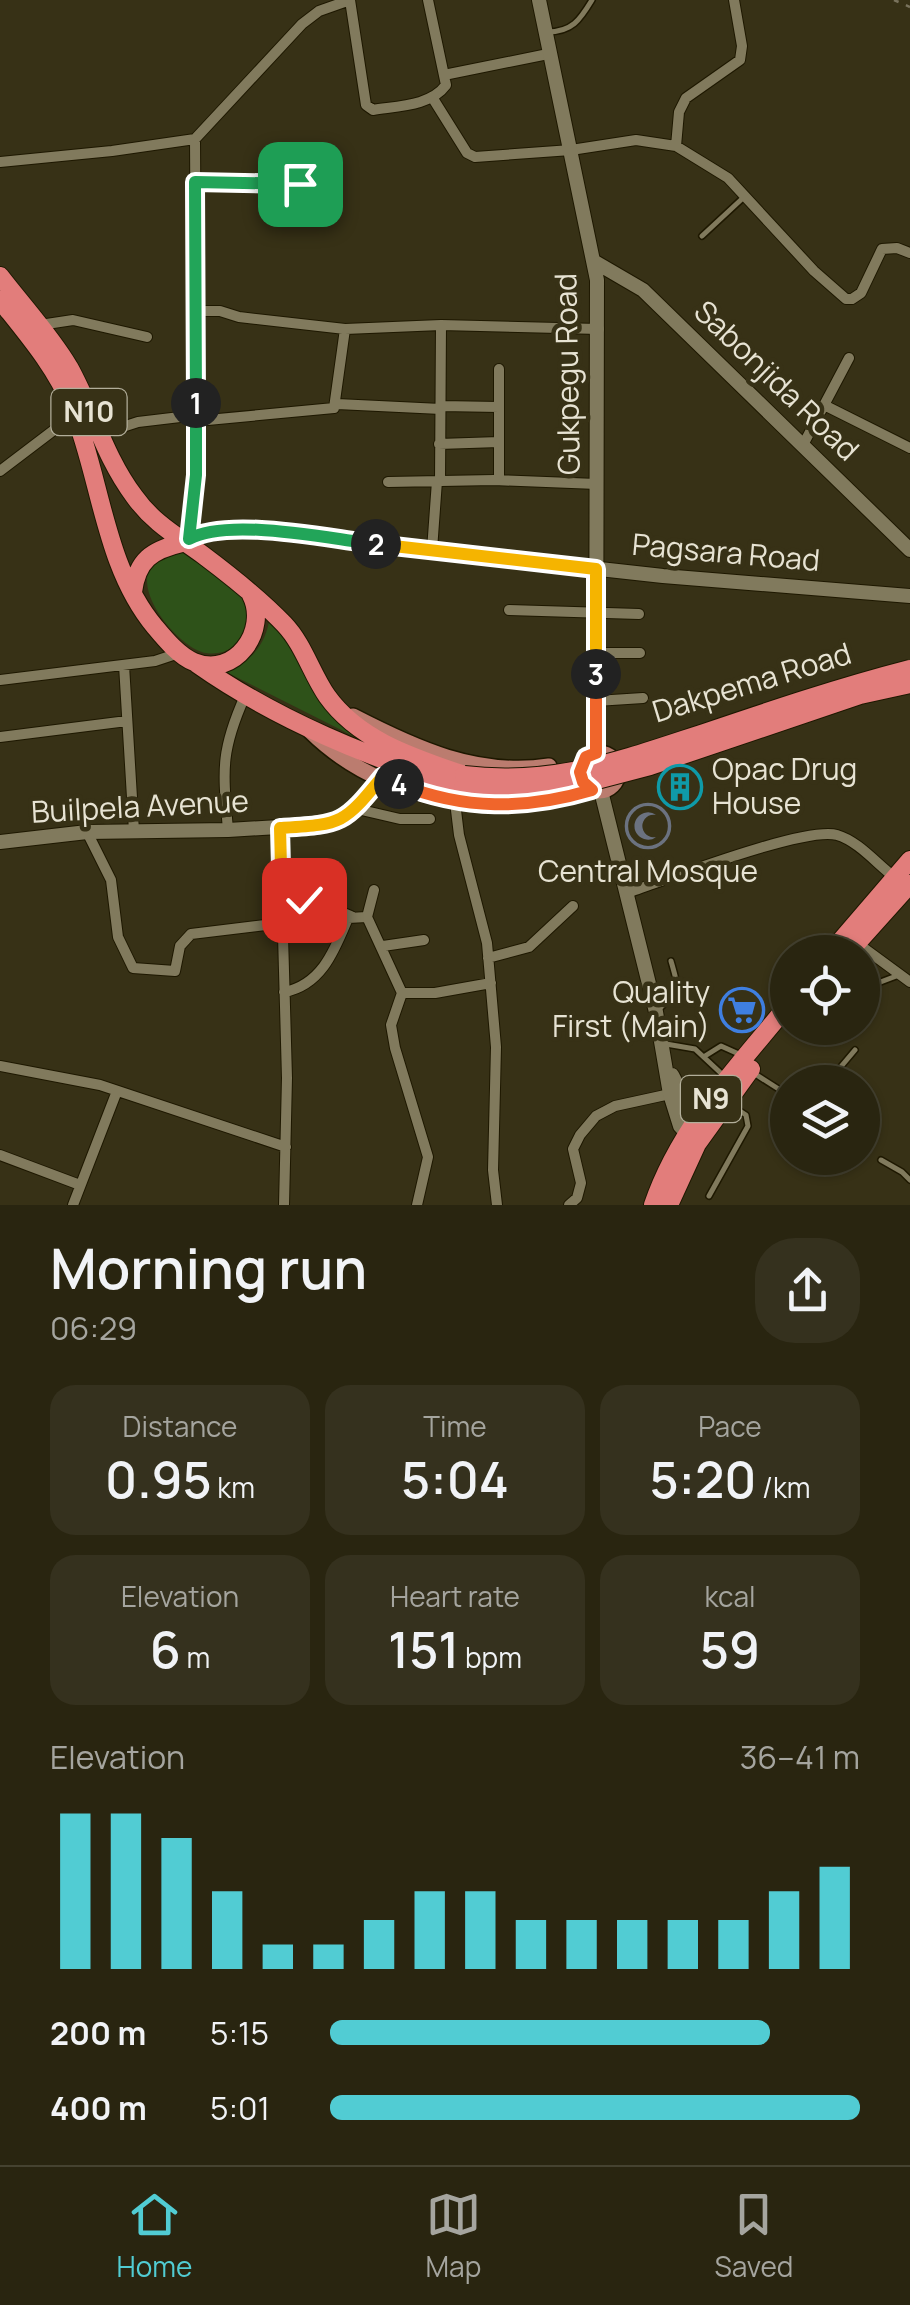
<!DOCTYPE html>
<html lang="en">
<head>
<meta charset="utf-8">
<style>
	body { margin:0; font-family:Manrope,sans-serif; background:#35311e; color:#f1f3f6; height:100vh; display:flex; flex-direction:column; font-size:38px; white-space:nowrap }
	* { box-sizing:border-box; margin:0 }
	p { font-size:32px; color:#a5a59f }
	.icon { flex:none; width:55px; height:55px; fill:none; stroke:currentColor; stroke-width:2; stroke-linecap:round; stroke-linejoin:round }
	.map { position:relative; height:1205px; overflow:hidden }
	.side { display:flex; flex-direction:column; background:#292510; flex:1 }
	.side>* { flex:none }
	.buttons { position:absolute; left:770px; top:935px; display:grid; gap:20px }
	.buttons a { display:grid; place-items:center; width:110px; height:110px; border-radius:50%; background:#292510; box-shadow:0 2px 8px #0004,0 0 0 2px #454230; font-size:50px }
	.pin { position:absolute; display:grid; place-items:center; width:85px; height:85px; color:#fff; margin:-42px; border-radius:20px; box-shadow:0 5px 15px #0006 }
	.km { position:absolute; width:50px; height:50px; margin:-25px; border-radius:50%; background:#222; color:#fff; font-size:28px; line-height:50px; text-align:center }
	.round { display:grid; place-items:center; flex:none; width:105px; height:105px; border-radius:40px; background:#35311e }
	.head { display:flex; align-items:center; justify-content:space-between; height:170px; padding:0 50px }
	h1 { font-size:55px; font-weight:600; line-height:75px }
	.stats { display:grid; grid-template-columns:repeat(3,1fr); gap:15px; height:170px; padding:10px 50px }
	.stats div { display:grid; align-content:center; border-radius:25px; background:#35311e; text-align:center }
	.stats b { font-size:50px; font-weight:600 }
	.stats small { font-size:28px; font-weight:400 }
	.stats p { font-size:28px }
	.chart { height:280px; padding:20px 50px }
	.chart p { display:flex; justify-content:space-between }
	.chart svg { width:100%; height:180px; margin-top:10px; stroke:#51ccd3; stroke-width:6 }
	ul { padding:0 50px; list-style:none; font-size:32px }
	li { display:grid; grid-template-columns:160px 120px 1fr; align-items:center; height:75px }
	li i { height:25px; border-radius:12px; background:#51ccd3 }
	.menu { display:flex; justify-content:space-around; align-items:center; height:140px; border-top:2px solid #454230; background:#292510; font-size:28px; color:#a5a59f }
	.menu a { display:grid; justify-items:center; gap:5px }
	.menu .active { color:#51ccd3 }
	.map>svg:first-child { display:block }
</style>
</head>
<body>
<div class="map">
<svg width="910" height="1205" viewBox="0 0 910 1205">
	<rect width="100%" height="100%" fill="#373116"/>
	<path fill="#2e5219" d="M 184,551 L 194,554 L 251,604 L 247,633 C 236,646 225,656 206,653 C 176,649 103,560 184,551 Z
		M 270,616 L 371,745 L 222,670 C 251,664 266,645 270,616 Z"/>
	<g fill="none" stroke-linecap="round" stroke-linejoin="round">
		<defs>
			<path id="lane" d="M 547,32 C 572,32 580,20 592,0
				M 702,236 L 744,197
				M 862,989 L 899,975
				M 658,1010 C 680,989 679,989 671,961
				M 666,1044 L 695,1049 L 724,1076
				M 705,1056 L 721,1046 L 741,1055
				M 752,1072 L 788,1095
				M 828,1082 L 855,1050
				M 881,1160 L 902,1172 L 910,1180
				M 709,1196 L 748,1126 L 746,1115 L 732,1106"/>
			<path id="street" d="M 350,0 L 366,105 L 373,110 C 397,106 431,106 446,85 L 428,0
				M 444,75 L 548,54
				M 432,97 L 467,153 L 475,157 L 571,150 L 636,140 L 676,146 L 728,178 L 814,271 L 846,299 L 852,299 L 861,293 L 882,249 L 897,248 L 910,253
				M 676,146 L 679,112 L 686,98 L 740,60 L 742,46 L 734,0
				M 0,162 L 112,151 L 195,139 L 302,24 L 319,11 L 350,0
				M 195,182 L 300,184
				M 195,311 L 220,311 L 239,317 L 345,329
				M 40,325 L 73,320 L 147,337
				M 499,369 L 499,480
				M 337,404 L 441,409
				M 824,405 L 910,448
				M 441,406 L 499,407
				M 197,421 L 334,408 L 345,329 L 441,325 L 599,329
				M 98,435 L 138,422 L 197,415
				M 439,444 L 499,442
				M 803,445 L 849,358
				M 0,471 L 75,414
				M 440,481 L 441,325
				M 388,482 L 494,480 L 597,484
				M 189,539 L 197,475 L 195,139
				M 432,550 L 437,481
				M 509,610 L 639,614
				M 596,653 L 640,653
				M 124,665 L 134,831
				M 0,680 L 155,661 L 179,653
				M 596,701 L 643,698
				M 0,737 L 127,721
				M 455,802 L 459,835 L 487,943 L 496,1047 L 493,1170 L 497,1205
				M 357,809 L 400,819 L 430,819
				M 280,828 L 287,1078 L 284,1205
				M 228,830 C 223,770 220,752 245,696
				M 87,832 L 111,880 L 118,937 L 133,968 L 175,971 L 180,946 L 191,934 L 282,923
				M 374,890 L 367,917 L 402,993 L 435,993 L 491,983
				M 627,893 C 666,880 805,826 837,835 C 858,841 876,863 893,876
				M 282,906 L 313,900 L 351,916
				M 857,943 L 910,982
				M 383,946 L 424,940
				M 488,958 L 529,947 L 573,906
				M 284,992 C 322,985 335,949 348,918 L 367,917
				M 402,993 L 391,1025 L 395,1048 L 428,1157 L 417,1205
				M 0,1066 L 100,1085 L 286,1147
				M 0,1155 L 80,1185
				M 73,1205 L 117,1091
				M 569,1205 L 577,1198 L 581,1183 L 573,1149 L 580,1135 L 596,1116 L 615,1106 L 670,1094"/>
			<path id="secondary" d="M 539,0 L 597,280 L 596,753
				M 595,262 L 643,290 L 910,550
				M 182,543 L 210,530 L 238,529 L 663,576 L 910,596
				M 601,791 L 656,1012 L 670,1094 L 680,1126 L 693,1140
				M 0,842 L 87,832 L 228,830 L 328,824 L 357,809 L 382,777
				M 672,1075 L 689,1108 L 702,1125"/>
			<path id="primary" d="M 353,716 C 415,748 477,777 549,766
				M 310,731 C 379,799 491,820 582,792
				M580 772a19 19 0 1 1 38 0a19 19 0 1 1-38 0Z"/>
			<path id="highway" d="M 0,276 C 23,306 50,335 69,367 C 93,410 104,456 134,496 C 153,523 177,536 203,555 C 231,576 260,599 284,624 C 304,645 311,673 327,696 C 359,741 415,758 464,775
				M 0,300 C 27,334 55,366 72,407 C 101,478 104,566 155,627 C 165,639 179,656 194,662 C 235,679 269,630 251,595
				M 133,592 C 137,560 152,550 182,543
				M 197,664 C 278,721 369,757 463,788
				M 831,952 L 910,860
				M 849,952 L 910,884
				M 653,1205 C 680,1126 736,1069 788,1005
				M 669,1205 L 697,1144 L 751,1069"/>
		</defs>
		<use href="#lane" stroke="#1e1800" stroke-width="8"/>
		<use href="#street" stroke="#1e1800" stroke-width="12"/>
		<use href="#secondary" stroke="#1e1800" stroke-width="16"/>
		<use href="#primary" stroke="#1e1800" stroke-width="18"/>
		<use href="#highway" stroke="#1e1800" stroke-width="20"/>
		<path stroke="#79735d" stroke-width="2.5" stroke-dasharray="5 8" stroke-linecap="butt" d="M 894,0 L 910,7"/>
		<use href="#lane" stroke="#817a5d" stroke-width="5"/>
		<use href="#street" stroke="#817a5d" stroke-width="10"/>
		<use href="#secondary" stroke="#817a5d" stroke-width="14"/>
		<use href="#primary" stroke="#bb7c6f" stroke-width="15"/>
		<use href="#highway" stroke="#e27d7b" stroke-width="18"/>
		<defs>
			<path id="highway-bridge" d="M 464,775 C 553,786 621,760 704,733 C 772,710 840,687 910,669
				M 463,788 L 504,794 L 551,792 L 650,766 L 860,695 L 910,684"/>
		</defs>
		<use href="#highway-bridge" stroke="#1e1800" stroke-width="20" stroke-linecap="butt"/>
		<use href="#highway-bridge" stroke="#e27d7b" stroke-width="18"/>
	</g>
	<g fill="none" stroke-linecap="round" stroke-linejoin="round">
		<defs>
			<path id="split-1" d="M 196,403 L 195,182 L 300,184"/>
			<path id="split-2" d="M 196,403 L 196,475 L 189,539 C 229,517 329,539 376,544"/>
			<path id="split-3" d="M 376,544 L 596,569 L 596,674"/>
			<path id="split-4" d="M 399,784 C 464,810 525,810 592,790 L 583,782 L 580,772 L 586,757 L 596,753 L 596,674"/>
			<path id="split-5" d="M 304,900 L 282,906 L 280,828 C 342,824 343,825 382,777 L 399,784"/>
		</defs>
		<use href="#split-1" stroke="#fff" stroke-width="20"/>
		<use href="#split-2" stroke="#fff" stroke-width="20"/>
		<use href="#split-3" stroke="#fff" stroke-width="20"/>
		<use href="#split-4" stroke="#fff" stroke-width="20"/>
		<use href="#split-5" stroke="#fff" stroke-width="20"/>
		<use href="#split-1" stroke="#22a559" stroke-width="12"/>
		<use href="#split-2" stroke="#22a559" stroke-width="12"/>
		<use href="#split-3" stroke="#f5b400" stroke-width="12"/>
		<use href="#split-4" stroke="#f0652b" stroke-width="12"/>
		<use href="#split-5" stroke="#f5b400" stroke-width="12"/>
	</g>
	<defs>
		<symbol id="building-ring" viewBox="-11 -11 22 22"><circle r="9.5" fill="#373116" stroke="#0f9aa8" stroke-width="1.5"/><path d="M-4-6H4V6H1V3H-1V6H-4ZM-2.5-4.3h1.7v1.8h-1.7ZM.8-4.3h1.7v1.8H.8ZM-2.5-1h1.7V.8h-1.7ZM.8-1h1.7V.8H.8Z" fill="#0f9aa8"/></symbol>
		<symbol id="mosque-ring" viewBox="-11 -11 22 22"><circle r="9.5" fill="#373116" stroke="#6b7280" stroke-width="1.5"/><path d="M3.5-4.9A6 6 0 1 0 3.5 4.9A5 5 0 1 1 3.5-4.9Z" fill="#6b7280"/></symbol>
		<symbol id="supermarket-ring" viewBox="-11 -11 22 22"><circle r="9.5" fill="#373116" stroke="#3f7fe0" stroke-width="1.5"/><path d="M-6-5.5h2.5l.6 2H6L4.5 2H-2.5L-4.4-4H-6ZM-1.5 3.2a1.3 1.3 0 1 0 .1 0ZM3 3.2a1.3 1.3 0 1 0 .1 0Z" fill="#3f7fe0"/></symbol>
	</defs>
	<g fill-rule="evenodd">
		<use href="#building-ring" x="655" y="762" width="50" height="50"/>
		<use href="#mosque-ring" x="623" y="801" width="50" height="50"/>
		<use href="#supermarket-ring" x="717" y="985" width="50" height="50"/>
	</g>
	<g text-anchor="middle" stroke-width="9" stroke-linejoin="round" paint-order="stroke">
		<g fill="#373116" stroke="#b2ae9a" stroke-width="2.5">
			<rect x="51.5" y="389" width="75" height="46" rx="8"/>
			<rect x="681" y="1076" width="60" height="46" rx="8"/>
		</g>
		<g font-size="28" font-weight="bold" fill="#e7e3d3">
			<text x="89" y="422">N10</text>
			<text x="711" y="1109">N9</text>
		</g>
		<g font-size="30" fill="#e7e3d3" stroke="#373116">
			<text transform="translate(568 374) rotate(-91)" y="10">Gukpegu Road</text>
			<text transform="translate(776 381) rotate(44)" y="10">Sabonjida Road</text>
			<text transform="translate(726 553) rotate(5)" y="10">Pagsara Road</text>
			<text transform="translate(752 683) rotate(-17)" y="10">Dakpema Road</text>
			<text transform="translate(140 807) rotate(-3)" y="10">Builpela Avenue</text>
		</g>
		<g font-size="30" fill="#e7e3d3" stroke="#373116" text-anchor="start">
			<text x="712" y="780">Opac Drug<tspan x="712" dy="34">House</tspan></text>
			<text x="648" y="882" text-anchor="middle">Central Mosque</text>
			<text x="710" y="1003" text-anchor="end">Quality<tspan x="710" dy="34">First (Main)</tspan></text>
		</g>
	</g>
</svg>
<div class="buttons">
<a><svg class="icon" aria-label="locate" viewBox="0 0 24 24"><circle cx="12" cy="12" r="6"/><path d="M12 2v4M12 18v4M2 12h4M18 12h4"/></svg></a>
<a><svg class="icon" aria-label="layers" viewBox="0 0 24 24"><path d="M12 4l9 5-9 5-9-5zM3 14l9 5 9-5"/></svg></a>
</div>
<div class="pin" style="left:300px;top:184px;background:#1e9e55"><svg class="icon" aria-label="arrive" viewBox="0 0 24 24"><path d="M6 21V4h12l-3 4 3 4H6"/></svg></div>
<div class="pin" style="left:304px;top:900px;background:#d93025"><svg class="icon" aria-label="check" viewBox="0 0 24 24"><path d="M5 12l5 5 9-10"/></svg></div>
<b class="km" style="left:196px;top:403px">1</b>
<b class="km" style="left:376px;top:544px">2</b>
<b class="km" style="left:596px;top:674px">3</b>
<b class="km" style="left:399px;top:784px">4</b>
</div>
<section class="side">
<div class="head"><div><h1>Morning run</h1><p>06:29</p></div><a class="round"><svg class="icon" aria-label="share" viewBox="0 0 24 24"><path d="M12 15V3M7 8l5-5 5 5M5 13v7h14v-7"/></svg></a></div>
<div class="stats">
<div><p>Distance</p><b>0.95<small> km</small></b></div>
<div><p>Time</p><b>5:04</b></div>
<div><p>Pace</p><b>5:20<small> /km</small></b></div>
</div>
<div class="stats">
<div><p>Elevation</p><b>6<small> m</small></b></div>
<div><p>Heart rate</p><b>151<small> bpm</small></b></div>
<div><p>kcal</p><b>59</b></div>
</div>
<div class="chart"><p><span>Elevation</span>36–41 m</p>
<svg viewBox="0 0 160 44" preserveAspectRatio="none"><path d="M5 44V6M15 44V6M25 44V12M35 44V25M45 44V38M55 44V38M65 44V32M75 44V25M85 44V25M95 44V32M105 44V32M115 44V32M125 44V32M135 44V32M145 44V25M155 44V19"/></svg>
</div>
<ul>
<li><b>200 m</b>5:15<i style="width:83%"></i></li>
<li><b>400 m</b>5:01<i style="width:100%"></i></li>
</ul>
</section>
<nav class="menu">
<a class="active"><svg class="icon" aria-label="home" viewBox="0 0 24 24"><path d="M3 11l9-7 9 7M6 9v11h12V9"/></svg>Home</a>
<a><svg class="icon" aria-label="map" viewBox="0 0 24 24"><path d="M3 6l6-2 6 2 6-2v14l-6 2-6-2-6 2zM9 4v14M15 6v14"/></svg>Map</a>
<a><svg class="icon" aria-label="saved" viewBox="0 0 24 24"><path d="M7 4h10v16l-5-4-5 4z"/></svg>Saved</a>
</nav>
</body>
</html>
